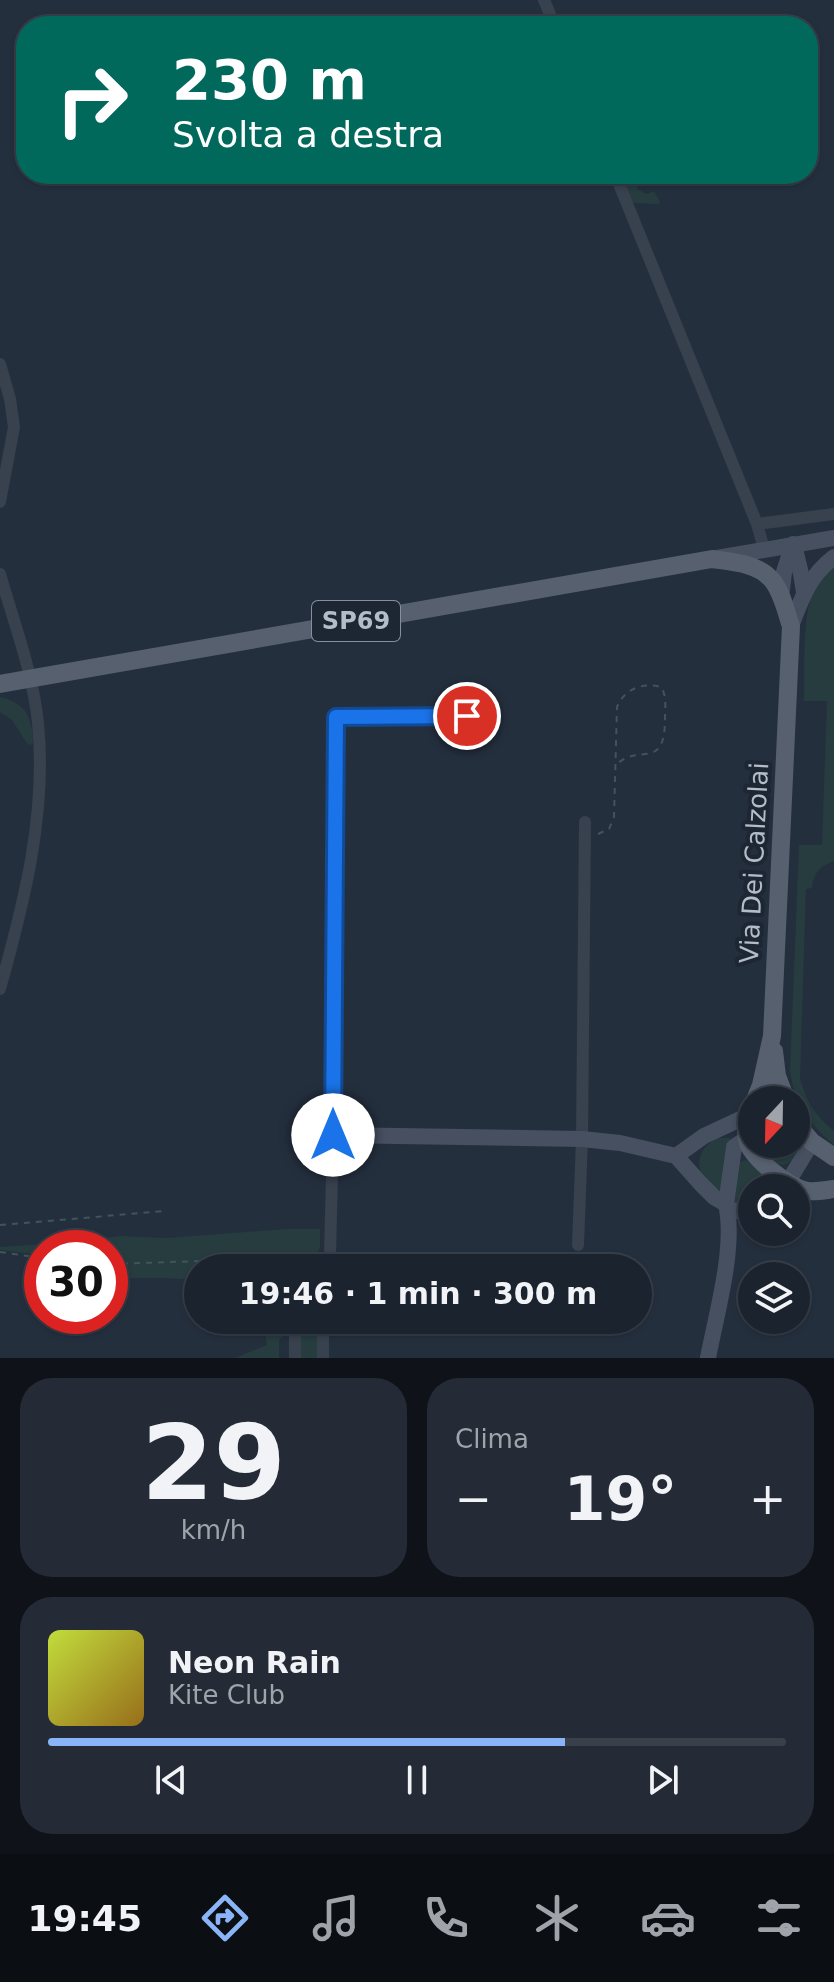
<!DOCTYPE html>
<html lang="it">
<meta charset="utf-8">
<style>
body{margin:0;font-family:"DejaVu Sans",sans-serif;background:#242b36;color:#f1f3f6;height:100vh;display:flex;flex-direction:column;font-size:30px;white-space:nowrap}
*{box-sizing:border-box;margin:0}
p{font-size:26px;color:#a0a4aa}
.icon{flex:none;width:44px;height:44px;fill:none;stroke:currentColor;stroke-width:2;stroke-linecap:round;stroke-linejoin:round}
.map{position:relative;height:1358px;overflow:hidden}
.details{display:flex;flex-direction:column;gap:20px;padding:20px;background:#0f1319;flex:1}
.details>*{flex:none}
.top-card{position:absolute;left:16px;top:16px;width:802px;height:168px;border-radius:32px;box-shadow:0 2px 6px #0004,0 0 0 2px #39404a;background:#00695c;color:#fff;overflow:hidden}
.needle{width:52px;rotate:202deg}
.buttons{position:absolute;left:738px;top:1086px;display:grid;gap:16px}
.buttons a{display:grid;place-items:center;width:72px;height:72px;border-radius:50%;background:#1b232e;box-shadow:0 2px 6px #0004,0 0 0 2px #39404a;font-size:40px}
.speed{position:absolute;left:24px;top:1230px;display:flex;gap:16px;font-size:40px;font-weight:700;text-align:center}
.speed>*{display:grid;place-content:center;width:104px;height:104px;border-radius:50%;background:#1b232e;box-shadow:0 2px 6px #0004,0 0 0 2px #39404a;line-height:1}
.speed .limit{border:12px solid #d22;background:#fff;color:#111}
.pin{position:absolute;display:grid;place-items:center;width:68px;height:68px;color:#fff;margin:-34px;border:4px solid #fff;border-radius:50%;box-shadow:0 2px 8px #0007}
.me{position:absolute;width:88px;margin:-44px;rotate:0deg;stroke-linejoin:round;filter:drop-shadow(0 0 6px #0008)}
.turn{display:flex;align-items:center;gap:28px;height:168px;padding:0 24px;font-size:36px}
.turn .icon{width:104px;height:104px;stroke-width:2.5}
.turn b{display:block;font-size:56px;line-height:68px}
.big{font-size:60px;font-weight:600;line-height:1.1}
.details .widget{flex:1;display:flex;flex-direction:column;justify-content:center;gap:12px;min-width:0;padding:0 28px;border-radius:32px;background:#242b36}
.details .dial{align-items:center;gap:0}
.dial b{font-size:104px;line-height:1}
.song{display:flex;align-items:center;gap:24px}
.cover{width:96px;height:96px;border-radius:12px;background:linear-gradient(135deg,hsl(70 70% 55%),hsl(40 70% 35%))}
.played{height:8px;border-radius:4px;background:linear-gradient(90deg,#8ab4f8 70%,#39404a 70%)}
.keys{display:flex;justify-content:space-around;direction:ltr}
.heat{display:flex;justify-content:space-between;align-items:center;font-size:44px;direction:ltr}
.details .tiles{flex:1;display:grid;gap:20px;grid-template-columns:1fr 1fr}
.widget:last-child{grid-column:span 2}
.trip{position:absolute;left:184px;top:1254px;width:468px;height:80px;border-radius:40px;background:#1b232e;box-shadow:0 2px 6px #0004,0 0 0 2px #39404a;font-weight:600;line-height:80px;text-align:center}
.tab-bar{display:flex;height:128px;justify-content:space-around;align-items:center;background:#0b0e12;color:#a0a4aa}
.tab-bar .icon{width:56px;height:56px}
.tab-bar .selected{color:#8ab4f8}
.tab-bar b{font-size:36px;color:#f1f3f6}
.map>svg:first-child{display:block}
</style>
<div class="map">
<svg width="834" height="1358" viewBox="0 0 834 1358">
<rect width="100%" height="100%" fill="#242f3e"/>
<g fill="#263c3f">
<path d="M632 174H646L647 180 640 182 637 189 647 194 654 191 660 202 658 204 631 203 619 176Z"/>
<path d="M834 564V861C820 866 813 873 812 888L806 889 800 1078C807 1103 814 1114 834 1131V1145C809 1123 795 1105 790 1071L799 845H822L827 701H804C805 669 801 610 817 583 822 576 829 570 834 564Z"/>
<path d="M0 697C27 703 33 720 33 744L28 745 12 720 0 712Z"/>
<path d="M718 1138H730L724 1159 722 1191C695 1183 690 1150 718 1138Z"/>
<path d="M796 1140C799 1153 790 1171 774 1163 770 1161 768 1157 765 1154L764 1144H796Z"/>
<path d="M746 1160 774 1182 768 1188H752V1194L734 1204 732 1197 738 1163Z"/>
<path d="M287 1229H320V1247L316 1255H269L267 1268H198V1280L164 1278H110V1248H42V1278L28 1277 33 1269 34 1254 0 1250V1247L60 1243 122 1236 166 1238Z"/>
<path d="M263 1320H280V1327H282V1338L279 1339V1358H235L267 1345Z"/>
<rect x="300" y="1320" width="17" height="38"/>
</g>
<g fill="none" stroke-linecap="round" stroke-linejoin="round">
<g stroke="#3f5557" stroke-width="2" stroke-dasharray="6 6" stroke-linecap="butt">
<path d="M598 834 609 829 614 817 617 707C624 689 643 682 661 687 667 696 665 707 665 718 665 773 639 742 616 765"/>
<path d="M0 1225 165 1211"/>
<path d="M0 1252 42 1258"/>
<path d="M110 1264 265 1259"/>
</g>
<g stroke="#38414e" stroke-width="6">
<path d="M273 1262 284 1268"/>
<path d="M272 1268 276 1260H322L330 1254"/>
<path d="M321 1268 328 1258"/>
</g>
<g stroke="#38414e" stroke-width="12">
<path d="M544 0 555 26"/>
<path d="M615 174 757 524 764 549"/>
<path d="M0 364 10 399 14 427 0 502"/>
<path d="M757 524 834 514"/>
<path d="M0 574C14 623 33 673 38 723 47 813 24 903 0 989"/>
<path d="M578 1245 582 1139 585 822"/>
<path d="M330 1254 333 1135 336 717 467 716"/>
<path d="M323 1320V1358"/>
<path d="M295 1358V1320"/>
</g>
<g stroke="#465061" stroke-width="16">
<path d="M794 545 801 574 804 592"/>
<path d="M717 558 834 538"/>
<path d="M781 598 784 572 793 544"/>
<path d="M791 626C802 598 809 576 834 557"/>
<path d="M333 1135 582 1139 620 1143 676 1156 700 1183 714 1197 726 1204"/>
<path d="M676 1156 704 1136 749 1115"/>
<path d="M782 1188 788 1182 812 1142"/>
<path d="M728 1212 740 1210 752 1204"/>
<path d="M708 1358C716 1315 736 1247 726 1204L734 1147 752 1135"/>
</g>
<g stroke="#56606e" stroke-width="18">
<path d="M0 684 712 559C732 562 757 563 771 579 782 591 786 612 791 626L772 1036 761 1085 755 1100"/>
<path d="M774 1051 777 1076 786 1100"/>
<path d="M752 1107C748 1116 745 1129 747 1139 749 1157 791 1189 808 1191 816 1192 826 1190 834 1189"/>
<path d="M796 1123 812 1142 834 1157"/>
</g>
</g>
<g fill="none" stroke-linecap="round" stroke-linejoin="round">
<g stroke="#114b97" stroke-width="20">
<path id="route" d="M333 1135 336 717 467 716"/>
</g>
<use href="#route" stroke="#1a73e8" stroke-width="14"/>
</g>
<g text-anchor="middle" stroke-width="8" stroke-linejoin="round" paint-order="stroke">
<rect fill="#1d2633" stroke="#878f9c" stroke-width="2" x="312" y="601" width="88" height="40" rx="6"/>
<g font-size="24" font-weight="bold" fill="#b4bcc9">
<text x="356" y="629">SP69</text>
</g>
<g font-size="26" fill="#b4bcc9" stroke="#1d2633">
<text transform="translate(754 863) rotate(-87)" y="9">Via Dei Calzolai</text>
</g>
</g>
</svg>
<div class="buttons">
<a><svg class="needle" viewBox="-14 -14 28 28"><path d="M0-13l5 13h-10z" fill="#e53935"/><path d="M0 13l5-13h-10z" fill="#a0a4aa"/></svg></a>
<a><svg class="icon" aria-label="search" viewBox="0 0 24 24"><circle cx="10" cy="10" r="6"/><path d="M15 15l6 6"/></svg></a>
<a><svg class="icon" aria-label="layers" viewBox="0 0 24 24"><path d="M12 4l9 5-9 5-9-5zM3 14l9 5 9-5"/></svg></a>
</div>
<div class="speed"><div class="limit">30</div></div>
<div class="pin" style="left:467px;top:716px;background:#d93025"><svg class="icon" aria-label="arrive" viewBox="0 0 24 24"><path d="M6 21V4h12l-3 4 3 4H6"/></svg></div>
<svg class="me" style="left:333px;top:1135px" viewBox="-20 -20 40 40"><circle r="19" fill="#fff"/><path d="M0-13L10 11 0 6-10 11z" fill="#1a73e8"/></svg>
<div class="trip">19:46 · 1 min · 300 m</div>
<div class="top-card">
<div class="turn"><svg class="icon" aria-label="right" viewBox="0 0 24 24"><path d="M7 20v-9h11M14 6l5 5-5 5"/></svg><div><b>230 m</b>Svolta a destra</div></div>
</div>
</div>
<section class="details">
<div class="tiles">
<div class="widget dial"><b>29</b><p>km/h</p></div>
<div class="widget"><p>Clima</p>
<div class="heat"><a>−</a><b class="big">19°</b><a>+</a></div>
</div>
<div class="widget">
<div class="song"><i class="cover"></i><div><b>Neon Rain</b><p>Kite Club</p></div></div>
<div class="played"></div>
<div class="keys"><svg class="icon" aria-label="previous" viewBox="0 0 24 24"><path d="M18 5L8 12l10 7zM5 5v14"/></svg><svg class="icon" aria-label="pause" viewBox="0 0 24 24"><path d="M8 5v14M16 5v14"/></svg><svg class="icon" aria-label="next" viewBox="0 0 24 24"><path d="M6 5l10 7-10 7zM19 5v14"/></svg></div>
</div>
</div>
</section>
<nav class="tab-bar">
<b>19:45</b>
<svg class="icon selected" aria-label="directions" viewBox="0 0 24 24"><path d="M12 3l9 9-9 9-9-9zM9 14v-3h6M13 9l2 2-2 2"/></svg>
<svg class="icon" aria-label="music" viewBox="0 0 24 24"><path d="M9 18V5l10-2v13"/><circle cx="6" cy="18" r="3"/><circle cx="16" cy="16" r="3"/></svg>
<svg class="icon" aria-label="phone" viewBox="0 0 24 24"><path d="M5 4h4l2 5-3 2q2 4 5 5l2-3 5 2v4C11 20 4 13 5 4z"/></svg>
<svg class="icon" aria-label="climate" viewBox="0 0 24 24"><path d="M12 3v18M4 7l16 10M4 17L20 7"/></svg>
<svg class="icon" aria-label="car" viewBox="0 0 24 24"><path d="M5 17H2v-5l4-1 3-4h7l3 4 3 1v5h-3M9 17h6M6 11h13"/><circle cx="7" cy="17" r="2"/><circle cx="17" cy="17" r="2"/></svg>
<svg class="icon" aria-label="filters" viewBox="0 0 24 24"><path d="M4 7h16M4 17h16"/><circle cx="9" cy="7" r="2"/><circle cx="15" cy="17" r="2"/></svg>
</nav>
